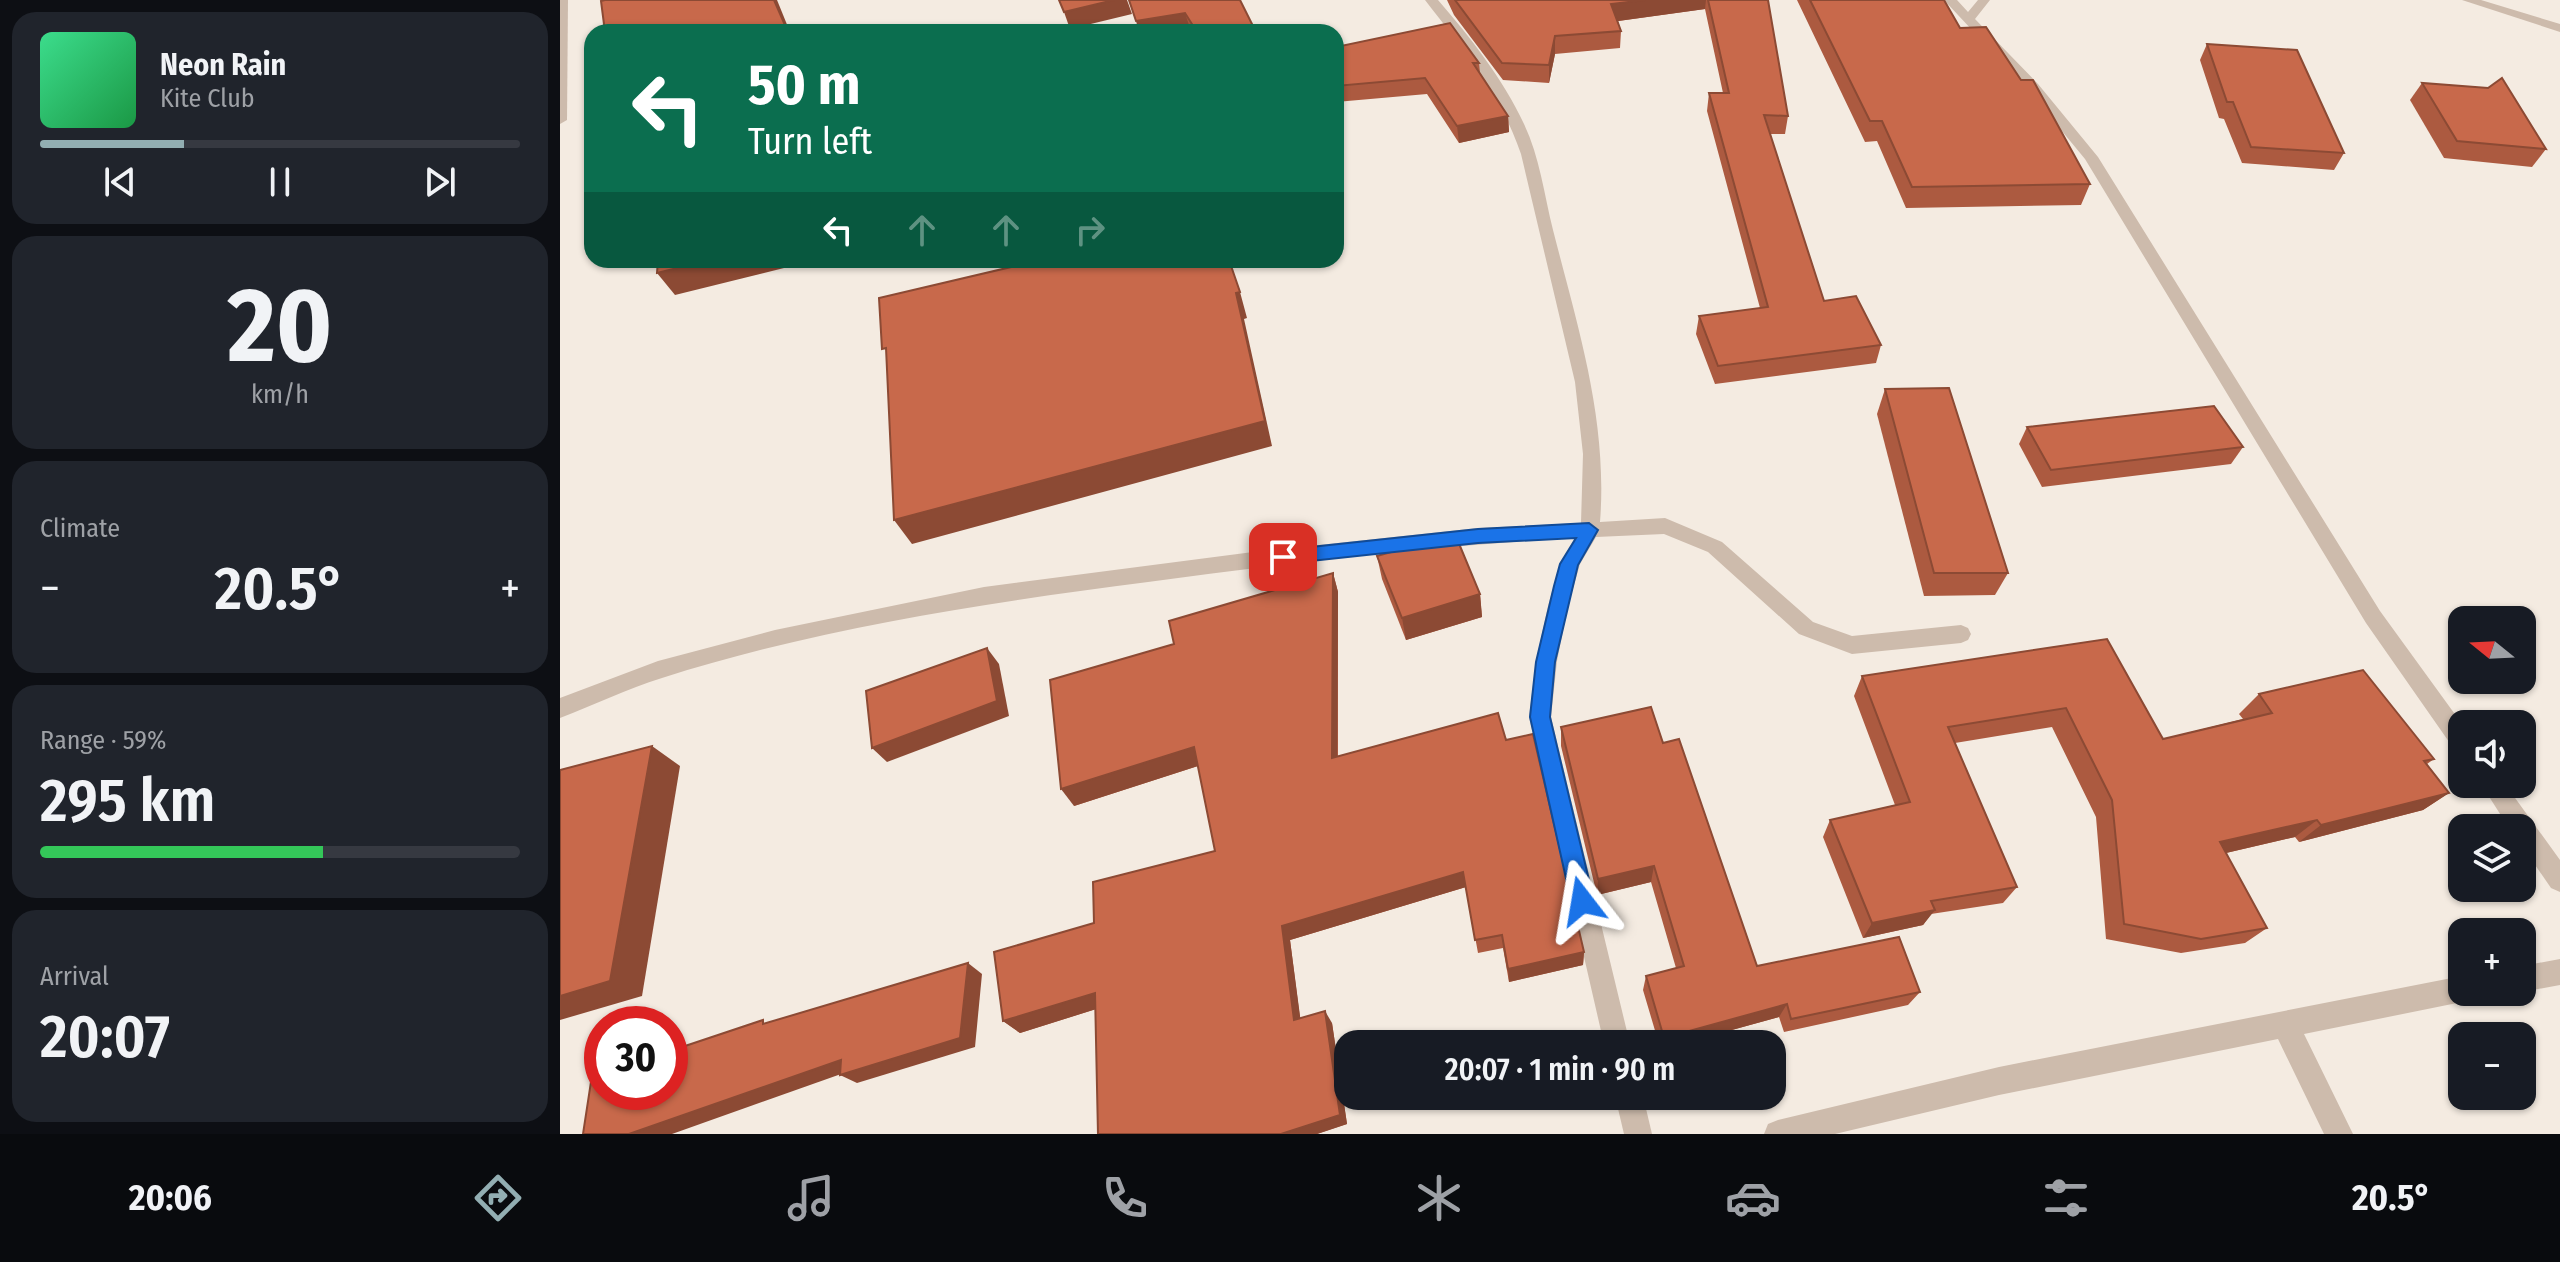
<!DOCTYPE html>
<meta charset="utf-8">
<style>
body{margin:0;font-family:"Fira Sans Condensed",sans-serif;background:#20242c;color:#f1f3f6;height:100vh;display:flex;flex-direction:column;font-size:30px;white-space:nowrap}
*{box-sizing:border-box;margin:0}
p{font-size:26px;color:#9ea1a6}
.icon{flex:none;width:44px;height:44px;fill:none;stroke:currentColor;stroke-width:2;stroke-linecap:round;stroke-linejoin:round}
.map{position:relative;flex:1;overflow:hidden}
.panel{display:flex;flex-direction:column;gap:12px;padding:12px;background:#0d0f14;width:560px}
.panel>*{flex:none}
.top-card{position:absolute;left:24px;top:24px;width:760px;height:244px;border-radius:24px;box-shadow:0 2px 6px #0004;background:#0b6e4f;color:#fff;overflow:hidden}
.needle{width:52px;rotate:288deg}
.fabs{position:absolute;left:1888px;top:606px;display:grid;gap:16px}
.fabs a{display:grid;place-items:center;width:88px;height:88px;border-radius:16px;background:#171b24;box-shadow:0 2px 6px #0004;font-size:40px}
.speed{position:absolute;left:24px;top:1006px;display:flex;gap:16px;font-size:40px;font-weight:700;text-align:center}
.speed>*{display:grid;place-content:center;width:104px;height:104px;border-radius:50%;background:#171b24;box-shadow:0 2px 6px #0004;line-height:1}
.speed .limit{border:12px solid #d22;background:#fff;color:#111}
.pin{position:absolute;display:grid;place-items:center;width:68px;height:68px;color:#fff;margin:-34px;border-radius:16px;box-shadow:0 4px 12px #0006}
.me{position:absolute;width:88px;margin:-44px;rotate:346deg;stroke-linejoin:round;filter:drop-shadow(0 0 6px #0008)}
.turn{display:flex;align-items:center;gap:28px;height:168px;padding:0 32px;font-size:36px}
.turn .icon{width:104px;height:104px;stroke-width:2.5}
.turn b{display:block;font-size:56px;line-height:68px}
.lanes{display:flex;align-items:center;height:76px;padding:0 32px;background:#0003;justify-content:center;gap:40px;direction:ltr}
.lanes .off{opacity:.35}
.big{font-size:60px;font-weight:600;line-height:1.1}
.panel .card{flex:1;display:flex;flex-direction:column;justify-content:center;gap:12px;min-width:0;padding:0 28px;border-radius:24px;background:#20242c}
.panel .dial{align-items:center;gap:0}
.dial b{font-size:104px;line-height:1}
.song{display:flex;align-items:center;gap:24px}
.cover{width:96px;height:96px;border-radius:12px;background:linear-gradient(135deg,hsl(150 70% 55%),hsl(140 70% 35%))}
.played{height:8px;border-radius:4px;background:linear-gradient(90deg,#92aeb2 30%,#363941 30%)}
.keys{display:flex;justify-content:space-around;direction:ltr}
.heat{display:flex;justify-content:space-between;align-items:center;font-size:44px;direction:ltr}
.charge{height:12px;border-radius:6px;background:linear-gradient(90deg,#34c759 59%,#363941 0)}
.trip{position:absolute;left:774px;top:1030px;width:452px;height:80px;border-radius:24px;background:#171b24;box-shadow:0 2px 6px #0004;font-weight:600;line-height:80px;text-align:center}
.tabs{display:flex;height:128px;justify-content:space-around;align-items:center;background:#090b0e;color:#9ea1a6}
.tabs .icon{width:56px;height:56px}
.tabs .selected{color:#92aeb2}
.tabs b{font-size:36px;color:#f1f3f6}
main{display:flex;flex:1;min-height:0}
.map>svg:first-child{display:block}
</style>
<main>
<section class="panel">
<div class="card">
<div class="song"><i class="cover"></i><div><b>Neon Rain</b><p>Kite Club</p></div></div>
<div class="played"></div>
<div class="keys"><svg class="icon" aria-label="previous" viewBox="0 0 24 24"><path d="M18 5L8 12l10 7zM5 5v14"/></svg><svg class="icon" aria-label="pause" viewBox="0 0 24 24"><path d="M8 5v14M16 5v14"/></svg><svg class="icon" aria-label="next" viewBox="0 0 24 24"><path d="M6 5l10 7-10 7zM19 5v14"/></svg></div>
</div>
<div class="card dial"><b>20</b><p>km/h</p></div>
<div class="card"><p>Climate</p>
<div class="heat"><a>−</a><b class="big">20.5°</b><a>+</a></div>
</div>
<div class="card"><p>Range · 59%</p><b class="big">295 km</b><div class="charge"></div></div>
<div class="card"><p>Arrival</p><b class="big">20:07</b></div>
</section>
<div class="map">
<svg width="2000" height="1134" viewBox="0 0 2000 1134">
<rect width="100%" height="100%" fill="#f4ebe1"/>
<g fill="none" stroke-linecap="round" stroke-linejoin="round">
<g fill="#cdbbac" fill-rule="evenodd">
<path d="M0 0H8L7 120 0 124Z"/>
<path d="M865 0H878C911 38 943 79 964 124 980 158 984 194 993 230 1018 328 1048 420 1040 522L1105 518 1162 542 1253 622 1292 636 1401 625 1408 628 1411 634 1408 640 1401 643 1292 654 1239 634 1148 552 1104 534 1036 537 1020 564 1008 606 997 661 991 717 1070 1044H1044L969 717 976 661 988 606 1000 564 1015 538C872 546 730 563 588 582 425 603 259 628 102 678 67 689 34 705 0 718V698L98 661 215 630 424 587 693 552 918 528 1021 523 1023 454 1015 382 961 154C941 94 903 49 865 0Z"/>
<path d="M1384 0H1397L1408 12 1418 0H1430L1415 19 1478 84 1538 157 1820 611 1902 724V752L1894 749 1806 623 1525 159 1468 90Z"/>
<path d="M1902 0H1921L2000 24V32Z"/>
<path d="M1921 784H1945L2000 860V892L1991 888 1962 846V828H1949Z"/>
<path d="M2000 959V985L1962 992V966Z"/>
<path d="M1902 976V992H1914L1911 998 1902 1002 1744 1034 1793 1134H1764L1718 1039 1439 1095 1275 1134H1204L1208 1124 1218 1120 1439 1067Z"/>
<path d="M1055 1096H1083L1092 1134H1064Z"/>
</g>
</g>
<g fill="#ac5a40">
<path d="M569 0 696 32H632L630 28Z"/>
<path d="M887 0H1208L1228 116 1225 134H1210L1264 301 1321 345 1316 363 1155 384 1136 334 1139 316 1200 308 1147 111 1149 93H1163L1145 9 1058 21 1061 31 1060 48 995 54 989 83 943 80 894 15Z"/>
<path d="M1237 0H1384L1400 28 1530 184 1521 205 1346 208 1317 141 1305 142Z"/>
<path d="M1647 44 1784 153 1774 170 1682 163 1664 119 1659 118 1640 60Z"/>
<path d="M776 47 919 63 920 73 948 116 949 132 899 143 867 94 776 102Z"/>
<path d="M1862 83 1986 149 1972 167 1884 158 1850 100Z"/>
<path d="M1325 389 1448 573 1435 595 1364 596 1317 414Z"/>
<path d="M1467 427 1683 447 1671 464 1482 487 1459 444Z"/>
<path d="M817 556 920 594 922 617 846 640 822 579Z"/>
<path d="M773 573 778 592V756L946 740 1024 952 1023 965 949 982 943 948 918 953 906 887 730 940 740 1018 772 1023 787 1124 757 1134H538L536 1009 460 1033 443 1021 534 923 655 851 638 766 514 806 614 644Z"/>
<path d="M1547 639 1603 739 1683 719 1679 714 1699 694 1874 759 1867 764 1889 793 1863 810 1739 842 1735 837 1666 853 1707 928 1685 943 1621 953 1546 939 1536 817 1492 727 1395 743 1457 887 1443 903 1371 914 1363 925 1303 938 1263 837 1270 820 1335 805 1294 696 1302 676Z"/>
<path d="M1001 727 1103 743 1197 966 1360 992 1348 1005 1224 1032 1219 1017 1121 1044H1099L1083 990 1086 976 1116 968 1091 882 1037 895 1001 746Z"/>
</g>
<g fill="#8c4a34">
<path d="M214 0H217L230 32H228Z"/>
<path d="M554 0H567L572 14 510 29 504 12Z"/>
<path d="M1085 0H1146L1145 9 1051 22V4Z"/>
<path d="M625 13 630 28 610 32H579L576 21Z"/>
<path d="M995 36V54L989 83V65Z"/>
<path d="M948 116 949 132 899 143 897 126Z"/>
<path d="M150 260H256L115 295 97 273Z"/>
<path d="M680 292 687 318 684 319 712 446 352 544 334 520 676 293Z"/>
<path d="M773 573 778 592 777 774 772 758Z"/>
<path d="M920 594 922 617 846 640 842 618Z"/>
<path d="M427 648 439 664 449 716 327 762 312 748Z"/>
<path d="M92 746 120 766 82 996 0 1020V996Z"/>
<path d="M634 747 644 764 514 806 501 789Z"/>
<path d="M1889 793 1863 810 1739 842 1761 825Z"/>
<path d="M1757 820 1735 837 1640 859 1660 842Z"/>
<path d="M1094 866 1091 882 1037 895 1038 879Z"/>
<path d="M903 872 906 887 730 940 742 1031 734 1020 722 926Z"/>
<path d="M1375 910 1363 925 1303 938 1312 923Z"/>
<path d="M1024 952 1023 965 949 982 948 969Z"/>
<path d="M408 963 422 974 415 1047 297 1083 280 1075Z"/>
<path d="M535 993 549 1005 460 1033 443 1021Z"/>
<path d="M1227 1004 1219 1017 1121 1044H1102L1104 1038Z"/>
<path d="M765 1011 772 1023 787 1124 757 1134H721Z"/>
<path d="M281 1060 298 1068 112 1134H69Z"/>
</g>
<g fill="#c8694b" stroke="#8c4a34" stroke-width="2">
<path d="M45 0H214L228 32H45L41 1Z"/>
<path d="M499 0H554L504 12Z"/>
<path d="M569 0H680L696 32H637L625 13 576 21Z"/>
<path d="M895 0H1085L1051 4 1061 31 995 36 989 65 942 63Z"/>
<path d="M1148 0H1208L1228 116 1204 115 1264 301 1296 296 1321 345 1158 366 1139 316 1208 307 1149 93H1169Z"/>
<path d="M1250 0H1384L1400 28 1426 27 1461 80H1473L1530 184 1352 187 1322 121H1310Z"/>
<path d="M890 23 919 63H913L948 116 897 126 865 78 776 86V47Z"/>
<path d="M1647 44 1737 50 1784 153 1691 147 1673 102H1667Z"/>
<path d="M1942 78 1986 149 1897 141 1862 83 1928 88Z"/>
<path d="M98 260H150L97 273Z"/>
<path d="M481 260H669L680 292 676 293 705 421 334 520 326 348 322 349 319 298Z"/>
<path d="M1389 388 1448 573H1374L1325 389Z"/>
<path d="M1654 406 1683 447 1491 470 1467 427Z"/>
<path d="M895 534 920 594 842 618 817 556Z"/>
<path d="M773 573 772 758 938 713 946 740 973 734 1024 952 948 969 942 935 915 940 903 872 722 926 734 1020 765 1011 780 1115 721 1134H538L535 993 443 1021 434 952 534 923 533 882 655 851 634 747 501 789 490 680 614 644 609 621Z"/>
<path d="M1547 639 1603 739 1712 713 1699 694 1803 670 1874 759 1864 761 1889 793 1761 825 1757 820 1660 842 1707 928 1641 939 1564 924 1552 800 1506 708 1388 727 1457 887 1371 901 1375 910 1312 923 1270 820 1350 802 1302 676Z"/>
<path d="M427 648 437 701 312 748 306 691Z"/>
<path d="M1091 707 1103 743 1119 739 1197 966 1339 937 1360 992 1231 1019 1227 1004 1104 1038 1086 976 1124 966 1094 866 1038 879 1001 727Z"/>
<path d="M92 746 50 981 0 996V770Z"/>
<path d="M408 963 400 1038 280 1075 281 1060 69 1134H23L38 1036H42V1092H110V1051L203 1020V1024Z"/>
</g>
<path fill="#1a73e8" stroke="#114b97" stroke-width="2" d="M1029 523 1038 530 1018 565 1013 586 995 662 990 717 1034 901 1030 909 1022 912 1015 909 1011 901 970 717 976 662 994 586 1000 564 1016 538 918 543 723 564 714 557 723 550 918 529Z"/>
</svg>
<div class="fabs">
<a><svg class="needle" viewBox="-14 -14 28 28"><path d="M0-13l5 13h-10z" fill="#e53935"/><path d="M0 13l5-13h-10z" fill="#9ea1a6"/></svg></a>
<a><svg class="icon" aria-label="sound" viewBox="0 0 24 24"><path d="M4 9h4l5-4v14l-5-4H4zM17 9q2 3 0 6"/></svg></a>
<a><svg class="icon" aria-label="layers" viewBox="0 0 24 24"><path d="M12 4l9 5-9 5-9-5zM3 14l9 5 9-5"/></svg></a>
<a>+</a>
<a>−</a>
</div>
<div class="speed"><div class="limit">30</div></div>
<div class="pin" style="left:723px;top:557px;background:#d93025"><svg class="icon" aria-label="arrive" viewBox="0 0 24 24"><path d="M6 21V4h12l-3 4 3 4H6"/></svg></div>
<svg class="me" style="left:1022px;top:901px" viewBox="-20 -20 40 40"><path d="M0-17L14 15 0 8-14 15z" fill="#1a73e8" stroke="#fff" stroke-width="4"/></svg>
<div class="trip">20:07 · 1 min · 90 m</div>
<div class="top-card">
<div class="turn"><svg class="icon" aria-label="left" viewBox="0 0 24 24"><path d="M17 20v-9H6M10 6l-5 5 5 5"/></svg><div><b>50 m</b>Turn left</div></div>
<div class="lanes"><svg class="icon" aria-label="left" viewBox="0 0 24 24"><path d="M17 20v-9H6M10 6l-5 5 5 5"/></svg><svg class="icon off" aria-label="ahead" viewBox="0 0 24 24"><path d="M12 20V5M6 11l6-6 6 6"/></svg><svg class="icon off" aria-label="ahead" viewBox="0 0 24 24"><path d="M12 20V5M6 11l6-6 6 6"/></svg><svg class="icon off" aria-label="right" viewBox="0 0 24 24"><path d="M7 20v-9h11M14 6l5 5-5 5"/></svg></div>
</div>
</div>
</main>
<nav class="tabs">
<b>20:06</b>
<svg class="icon selected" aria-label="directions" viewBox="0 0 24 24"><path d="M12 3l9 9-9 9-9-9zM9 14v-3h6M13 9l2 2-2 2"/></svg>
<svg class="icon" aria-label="music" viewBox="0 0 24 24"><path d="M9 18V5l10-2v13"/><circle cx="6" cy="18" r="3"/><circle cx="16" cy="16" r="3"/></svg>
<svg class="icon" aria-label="phone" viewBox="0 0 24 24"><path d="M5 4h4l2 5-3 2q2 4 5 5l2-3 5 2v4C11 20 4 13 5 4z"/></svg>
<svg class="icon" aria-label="climate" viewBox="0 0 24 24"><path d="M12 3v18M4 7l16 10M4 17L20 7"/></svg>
<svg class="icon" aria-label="car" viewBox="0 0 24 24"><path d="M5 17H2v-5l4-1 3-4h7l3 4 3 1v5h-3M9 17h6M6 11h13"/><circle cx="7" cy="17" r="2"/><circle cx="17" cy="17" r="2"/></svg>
<svg class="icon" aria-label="filters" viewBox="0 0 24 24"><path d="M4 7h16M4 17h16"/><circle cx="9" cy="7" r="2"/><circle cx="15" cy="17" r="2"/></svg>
<b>20.5°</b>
</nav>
